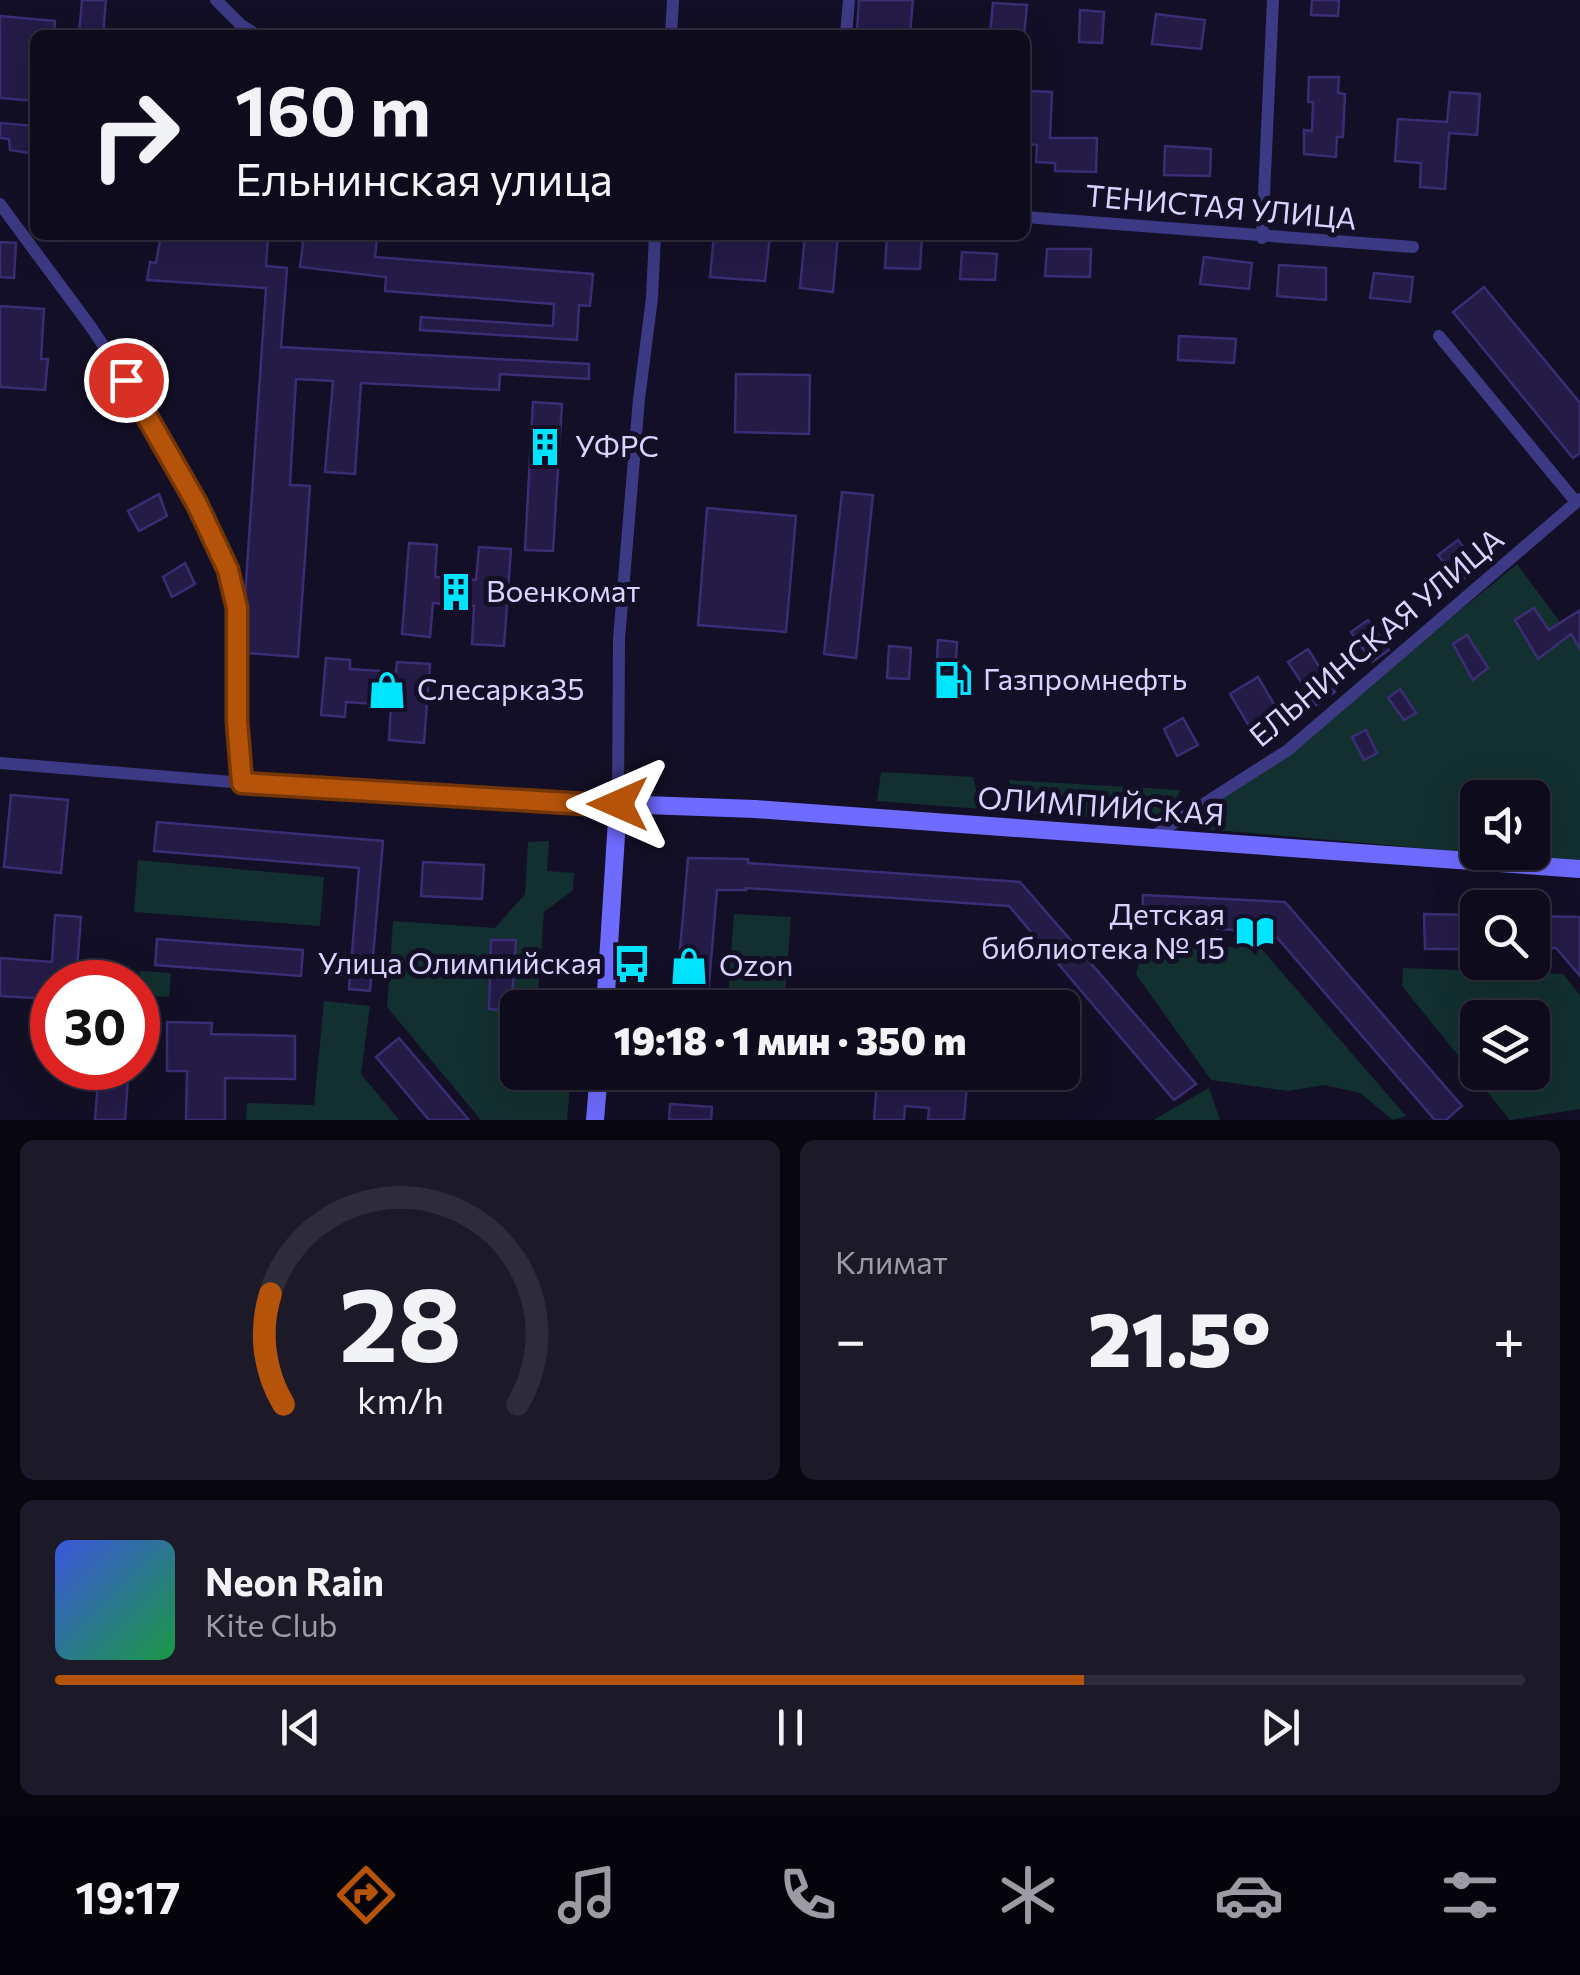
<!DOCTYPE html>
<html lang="ru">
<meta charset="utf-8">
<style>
body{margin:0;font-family:Commissioner,sans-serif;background:#1c1929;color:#f1f3f6;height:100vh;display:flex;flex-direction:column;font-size:38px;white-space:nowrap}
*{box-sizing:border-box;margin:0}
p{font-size:32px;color:#9b9ba3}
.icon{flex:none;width:55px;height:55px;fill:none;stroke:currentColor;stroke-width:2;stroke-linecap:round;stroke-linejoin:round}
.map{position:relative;height:1120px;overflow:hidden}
.panel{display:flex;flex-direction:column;gap:20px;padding:20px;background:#08060f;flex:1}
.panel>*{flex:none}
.guide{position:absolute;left:30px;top:30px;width:1000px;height:210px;border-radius:15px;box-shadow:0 10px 40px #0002,0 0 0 2px #2e2b3b;background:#0e0b1c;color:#f1f3f6;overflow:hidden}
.tools{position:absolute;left:1460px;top:780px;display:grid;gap:20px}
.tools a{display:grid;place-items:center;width:90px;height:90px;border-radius:15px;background:#0e0b1c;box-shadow:0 10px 40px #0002,0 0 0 2px #2e2b3b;font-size:50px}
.speed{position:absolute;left:30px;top:960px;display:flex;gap:20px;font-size:50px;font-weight:700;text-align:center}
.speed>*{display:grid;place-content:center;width:130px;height:130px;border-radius:50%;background:#0e0b1c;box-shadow:0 10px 40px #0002,0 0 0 2px #2e2b3b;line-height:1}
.speed .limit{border:15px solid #d22;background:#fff;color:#111}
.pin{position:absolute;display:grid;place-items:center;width:85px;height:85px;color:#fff;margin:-42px;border:5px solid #fff;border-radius:50%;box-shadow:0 2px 10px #0007}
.me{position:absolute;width:110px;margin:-55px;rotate:270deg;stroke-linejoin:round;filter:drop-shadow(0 0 8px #0008)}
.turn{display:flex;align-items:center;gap:35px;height:210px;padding:0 40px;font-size:45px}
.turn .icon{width:130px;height:130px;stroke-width:2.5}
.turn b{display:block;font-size:70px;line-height:85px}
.big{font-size:75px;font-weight:800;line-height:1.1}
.panel .widget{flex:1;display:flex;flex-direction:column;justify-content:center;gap:15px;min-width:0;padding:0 35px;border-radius:15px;background:#1c1929}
.panel .dial{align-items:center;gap:0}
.dial svg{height:260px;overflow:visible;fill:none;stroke:#2e2b3b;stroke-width:7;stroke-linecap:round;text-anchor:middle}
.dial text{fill:#f1f3f6;stroke:none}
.song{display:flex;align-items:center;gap:30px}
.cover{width:120px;height:120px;border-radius:15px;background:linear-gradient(135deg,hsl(230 70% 55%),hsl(140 70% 35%))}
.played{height:10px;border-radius:5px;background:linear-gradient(90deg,#b45309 70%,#2e2b3b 70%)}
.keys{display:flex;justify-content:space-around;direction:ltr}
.heat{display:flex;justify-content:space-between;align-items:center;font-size:55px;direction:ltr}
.panel .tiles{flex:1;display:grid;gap:20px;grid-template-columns:1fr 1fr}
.widget:last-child{grid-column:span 2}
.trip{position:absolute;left:500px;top:990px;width:580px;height:100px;border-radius:15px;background:#0e0b1c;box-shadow:0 10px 40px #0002,0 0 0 2px #2e2b3b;font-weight:800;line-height:100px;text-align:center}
.menu{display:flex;height:160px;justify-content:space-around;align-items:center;background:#06040b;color:#9b9ba3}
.menu .icon{width:70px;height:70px}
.menu .on{color:#b45309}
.menu b{font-size:45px;color:#f1f3f6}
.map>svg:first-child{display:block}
</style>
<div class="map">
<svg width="1580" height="1120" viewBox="0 0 1580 1120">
<rect width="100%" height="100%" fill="#130f26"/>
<g fill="#12302f" fill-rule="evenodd">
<path d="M1517 564 1580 649V862L1204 829 1205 801 1264 770ZM1478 798H1532V852H1478Z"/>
<path d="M881 772 973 777 981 809 877 801Z"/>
<path d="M1009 780 1180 790 1169 822 1017 813Z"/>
<path d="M549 841 547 871 574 873 573 890 544 912 537 1007 518 1008V1072L571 1073 567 1120H481L387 1007 393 921 495 928 525 894 528 842Z"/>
<path d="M138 860 324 877 320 926 134 912Z"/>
<path d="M734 914 791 917 784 1007H747L728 997Z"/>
<path d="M1259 946 1406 1116 1393 1120 1360 1093 1325 1085 1288 1091 1211 1080 1136 974 1143 949Z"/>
<path d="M1403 968 1563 974 1580 995V1109L1510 1120 1402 986ZM1478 1018H1532V1072H1478Z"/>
<path d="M140 971 171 973 169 997 151 996 149 1010 138 1009Z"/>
<path d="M324 1001 370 1006 361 1074 399 1120H246L247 1103 314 1105Z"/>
<path d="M1209 1088 1220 1120H1154L1160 1116Z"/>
</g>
<g fill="#241b47" stroke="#3b2d73" stroke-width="2.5">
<path d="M82 0H106L103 35H79Z"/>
<path d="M859 0H913L910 34 857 31Z"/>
<path d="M1312 0H1339L1338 16 1311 15Z"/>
<path d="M993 3 1027 5 1024 35H990Z"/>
<path d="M1080 10 1104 12 1102 43 1079 42Z"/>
<path d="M1156 14 1205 20 1201 49 1152 44Z"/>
<path d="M0 16 55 21 54 35H35V101L0 98Z"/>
<path d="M1309 77H1339L1338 93 1345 94 1343 137H1337L1336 157 1304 154V130L1312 131 1313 102H1308Z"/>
<path d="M1030 91 1052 92 1050 138H1097L1096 172 1055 171V163L1036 162 1037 145 1027 144Z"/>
<path d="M1450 92 1480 94 1477 135 1449 133 1445 189 1420 187 1421 163 1395 161 1398 119 1447 122Z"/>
<path d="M0 123 35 126V154L10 150 9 139 0 138Z"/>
<path d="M1165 146 1211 149 1210 176 1164 175Z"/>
<path d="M161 235 268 237 266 266 287 268 281 347 589 364V379L500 374 499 390 361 383 355 474 325 472 333 381 296 379 290 485 310 486 298 657 247 653 245 597 266 288 147 280 150 262 156 263Z"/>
<path d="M304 235 377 238 375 257 593 274 590 306 579 305 577 340 420 330 421 317 553 326 554 304 385 291 386 277 300 267Z"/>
<path d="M714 235H770L765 281 710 277Z"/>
<path d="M805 235H838L833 292 800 288Z"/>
<path d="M887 235 922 237 920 269 885 268Z"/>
<path d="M0 242 16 243 14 278 0 277Z"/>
<path d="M1047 249H1091L1090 277 1045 276Z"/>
<path d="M962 252 997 254 995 280 960 279Z"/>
<path d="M1204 257 1252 263 1249 289 1200 284Z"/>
<path d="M1279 265 1326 268V300L1277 296Z"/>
<path d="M1374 273 1413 277 1410 302 1370 298Z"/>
<path d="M1484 287 1580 403V453L1573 458 1453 312Z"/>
<path d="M0 306 44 309 41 359H48L45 390 0 387Z"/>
<path d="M1179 336 1236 339 1234 363 1178 360Z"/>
<path d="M736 374 810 375 809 434 735 432Z"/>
<path d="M533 402 562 404 553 551 525 550Z"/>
<path d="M842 492 873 495 856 658 824 654Z"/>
<path d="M159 494 167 516 139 531 128 511Z"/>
<path d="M707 508 796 516 786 632 698 625Z"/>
<path d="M1458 540 1479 567 1459 582 1438 555Z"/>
<path d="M409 543 437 545 435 577 476 580 479 547 511 549 504 646 472 644 474 606 433 603 430 637 402 634Z"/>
<path d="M185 563 195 584 172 597 163 577Z"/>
<path d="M1534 608 1549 630 1580 610V649L1571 634 1538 659 1515 620Z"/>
<path d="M1368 620 1389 650 1372 662 1351 632Z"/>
<path d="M1467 635 1488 668 1473 680 1453 644Z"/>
<path d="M938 640 957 642 954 690 935 689Z"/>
<path d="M889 646 911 648 909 679 887 678Z"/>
<path d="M1308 649 1335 692 1316 705 1288 662Z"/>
<path d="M326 658 350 660V669L396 672 397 662 430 664 424 743 389 740 391 705 346 702 345 717 321 715Z"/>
<path d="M1258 677 1277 709 1249 726 1230 694Z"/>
<path d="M1400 689 1416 713 1404 720 1388 698Z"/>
<path d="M1183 718 1198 745 1177 756 1164 729Z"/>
<path d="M1366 730 1377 753 1364 760 1352 737Z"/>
<path d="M11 795 68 800 61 873 4 867Z"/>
<path d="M157 822 383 841 370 991 349 989 359 868 154 851Z"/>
<path d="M688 858 748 859V863L1020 882 1196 1084 1174 1100 1009 906 746 888V890H717L707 1008H675Z"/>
<path d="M423 862 484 865 482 899 421 896Z"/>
<path d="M1143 895 1285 902 1462 1106 1446 1120H1435L1273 933 1142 923Z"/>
<path d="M1424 914 1478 915V949H1425Z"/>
<path d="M55 915 81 917 76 982H52V999L0 996V958L52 962Z"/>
<path d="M1532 916 1580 917V976L1556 948H1532Z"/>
<path d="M157 939 303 950 301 976 155 965Z"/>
<path d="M491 940H516L511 1011 489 1009Z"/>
<path d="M167 1022 212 1023 211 1034 295 1036V1079L225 1078V1120H186L187 1071H167Z"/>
<path d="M399 1038 469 1120H429L376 1057Z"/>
<path d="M99 1068H115V1077L128 1078 125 1120H95Z"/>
<path d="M906 1072H933V1083L967 1085 964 1120H928L929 1108 905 1106 904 1120H874L877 1079 906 1081Z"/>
<path d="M670 1104 712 1107 711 1120H669Z"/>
</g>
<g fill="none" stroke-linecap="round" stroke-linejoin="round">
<g stroke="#3d3a85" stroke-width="12">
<path d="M216 0 241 25 257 35"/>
<path d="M671 35 673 0"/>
<path d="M846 35 849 0"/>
<path d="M0 204 91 327 142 404 197 504 228 570 237 607V721L241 783"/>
<path d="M1025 217 1413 247"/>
<path d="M1262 238 1273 0"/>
<path d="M1439 336 1576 502"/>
<path d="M0 763 281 786 618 804 619 639 639 399 652 298 655 235"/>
<path d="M1152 837 1288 750 1580 499"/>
</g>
<g stroke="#6f6bff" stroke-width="18">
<path d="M605 1008 618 804 755 809 1580 869"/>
<path d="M595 1120 599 1072"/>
</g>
</g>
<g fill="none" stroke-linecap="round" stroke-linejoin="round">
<g stroke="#753606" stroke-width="25">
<path id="route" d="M126 380 197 504 228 570 237 608V721L242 783 585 804H618"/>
</g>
<use href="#route" stroke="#b45309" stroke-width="18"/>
</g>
<defs>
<g id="building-bare" transform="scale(3)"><path d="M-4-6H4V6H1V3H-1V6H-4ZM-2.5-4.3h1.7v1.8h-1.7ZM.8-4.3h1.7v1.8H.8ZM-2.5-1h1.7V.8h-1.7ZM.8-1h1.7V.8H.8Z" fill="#00e5ff" stroke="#130f26" stroke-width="2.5" paint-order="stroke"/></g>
<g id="fuel-bare" transform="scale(3)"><path d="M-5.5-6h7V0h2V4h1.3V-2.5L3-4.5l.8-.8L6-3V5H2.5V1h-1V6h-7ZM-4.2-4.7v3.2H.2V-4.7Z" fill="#00e5ff" stroke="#130f26" stroke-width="2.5" paint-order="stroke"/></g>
<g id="shop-bare" transform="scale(3)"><path d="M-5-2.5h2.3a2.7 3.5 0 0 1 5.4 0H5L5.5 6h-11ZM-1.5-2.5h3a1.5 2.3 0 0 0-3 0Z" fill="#00e5ff" stroke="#130f26" stroke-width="2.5" paint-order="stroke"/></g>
<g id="library-bare" transform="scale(3)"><path d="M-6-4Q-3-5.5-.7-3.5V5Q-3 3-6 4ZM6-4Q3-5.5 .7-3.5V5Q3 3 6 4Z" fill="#00e5ff" stroke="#130f26" stroke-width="2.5" paint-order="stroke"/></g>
<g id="bus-bare" transform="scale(3)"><path d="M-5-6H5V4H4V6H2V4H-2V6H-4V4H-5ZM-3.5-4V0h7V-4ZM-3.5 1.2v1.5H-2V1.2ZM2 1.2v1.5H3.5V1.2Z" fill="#00e5ff" stroke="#130f26" stroke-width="2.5" paint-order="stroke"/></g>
</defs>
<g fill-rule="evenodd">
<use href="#building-bare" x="545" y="447"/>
<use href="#building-bare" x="456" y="592"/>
<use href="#fuel-bare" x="953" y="680"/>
<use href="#shop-bare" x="387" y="690"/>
<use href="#library-bare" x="1255" y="932"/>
<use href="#bus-bare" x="632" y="964"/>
<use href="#shop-bare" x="689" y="966"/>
</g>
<g text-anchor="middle" stroke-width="10" stroke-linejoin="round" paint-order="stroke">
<g font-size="30" fill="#d9d4ff" stroke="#130f26">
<text transform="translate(1221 208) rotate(5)" y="10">ТЕНИСТАЯ УЛИЦА</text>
<text transform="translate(1377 638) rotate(-40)" y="10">ЕЛЬНИНСКАЯ УЛИЦА</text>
<text transform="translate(1101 807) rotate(4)" y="10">ОЛИМПИЙСКАЯ</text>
</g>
<g font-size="30" fill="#d9d4ff" stroke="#130f26" text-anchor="start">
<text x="575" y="457">УФРС</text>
<text x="486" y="602">Военкомат</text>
<text x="983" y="690">Газпромнефть</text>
<text x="417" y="700">Слесарка35</text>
<text x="1225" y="925" text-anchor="end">Детская<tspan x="1225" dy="34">библиотека № 15</tspan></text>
<text x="602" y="974" text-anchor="end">Улица Олимпийская</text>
<text x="719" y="976">Ozon</text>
</g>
</g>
</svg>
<div class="tools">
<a><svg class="icon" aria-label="sound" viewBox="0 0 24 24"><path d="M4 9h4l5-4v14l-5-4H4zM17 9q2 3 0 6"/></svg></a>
<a><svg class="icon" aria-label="search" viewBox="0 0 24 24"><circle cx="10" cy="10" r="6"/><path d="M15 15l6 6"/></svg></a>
<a><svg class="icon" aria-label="layers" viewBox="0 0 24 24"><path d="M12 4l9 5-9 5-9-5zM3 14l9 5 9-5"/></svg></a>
</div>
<div class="speed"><div class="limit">30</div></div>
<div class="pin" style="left:126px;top:380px;background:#d93025"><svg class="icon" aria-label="arrive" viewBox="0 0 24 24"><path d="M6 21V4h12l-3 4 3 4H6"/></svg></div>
<svg class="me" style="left:618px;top:804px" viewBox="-20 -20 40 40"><path d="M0-17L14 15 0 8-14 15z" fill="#b45309" stroke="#fff" stroke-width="4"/></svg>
<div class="trip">19:18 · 1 мин · 350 m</div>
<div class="guide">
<div class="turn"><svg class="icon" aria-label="right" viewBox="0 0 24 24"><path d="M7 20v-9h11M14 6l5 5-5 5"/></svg><div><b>160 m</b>Ельнинская улица</div></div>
</div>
</div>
<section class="panel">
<div class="tiles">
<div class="widget dial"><svg viewBox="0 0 100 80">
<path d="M14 69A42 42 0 1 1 86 69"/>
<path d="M14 69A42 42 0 0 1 10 35" stroke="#b45309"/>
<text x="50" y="56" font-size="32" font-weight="700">28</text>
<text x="50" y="72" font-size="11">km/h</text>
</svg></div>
<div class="widget"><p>Климат</p>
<div class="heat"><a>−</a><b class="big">21.5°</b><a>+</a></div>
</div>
<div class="widget">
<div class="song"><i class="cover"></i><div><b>Neon Rain</b><p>Kite Club</p></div></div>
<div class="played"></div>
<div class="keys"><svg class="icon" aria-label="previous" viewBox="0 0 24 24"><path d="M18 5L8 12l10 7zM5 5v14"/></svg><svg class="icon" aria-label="pause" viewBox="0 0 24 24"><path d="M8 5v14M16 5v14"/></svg><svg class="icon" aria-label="next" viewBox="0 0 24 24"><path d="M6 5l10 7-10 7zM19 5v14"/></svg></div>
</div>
</div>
</section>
<nav class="menu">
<b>19:17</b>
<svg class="icon on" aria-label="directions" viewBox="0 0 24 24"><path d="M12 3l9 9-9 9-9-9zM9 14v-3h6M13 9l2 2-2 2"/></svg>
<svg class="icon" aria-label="music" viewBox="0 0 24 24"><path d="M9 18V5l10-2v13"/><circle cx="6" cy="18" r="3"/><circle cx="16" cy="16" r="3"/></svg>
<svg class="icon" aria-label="phone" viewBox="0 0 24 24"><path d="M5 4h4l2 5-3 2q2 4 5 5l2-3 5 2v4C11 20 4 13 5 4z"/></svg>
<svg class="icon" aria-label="climate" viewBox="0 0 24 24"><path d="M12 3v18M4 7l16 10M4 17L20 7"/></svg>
<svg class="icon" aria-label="car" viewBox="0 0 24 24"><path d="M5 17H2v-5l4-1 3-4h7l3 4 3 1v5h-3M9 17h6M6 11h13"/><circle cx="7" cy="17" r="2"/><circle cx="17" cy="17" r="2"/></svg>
<svg class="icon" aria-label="filters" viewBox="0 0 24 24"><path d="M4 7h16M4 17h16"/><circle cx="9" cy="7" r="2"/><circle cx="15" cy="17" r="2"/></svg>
</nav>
